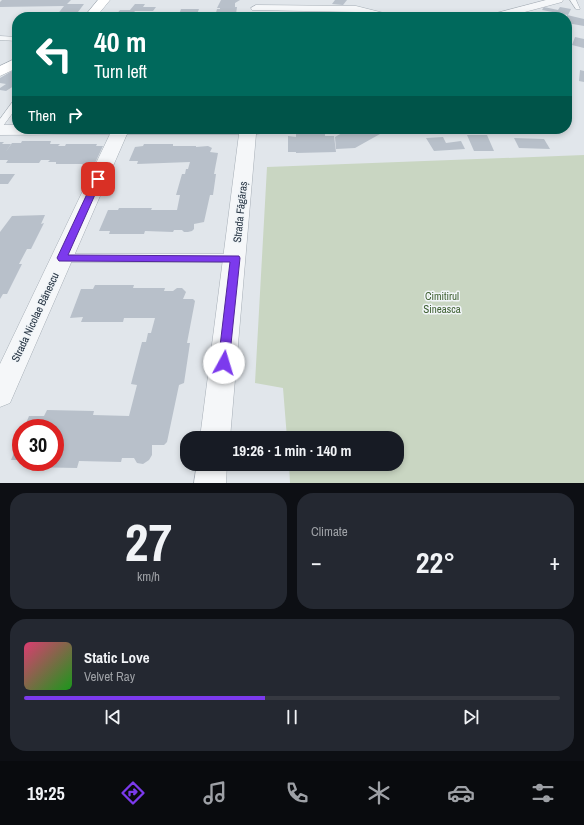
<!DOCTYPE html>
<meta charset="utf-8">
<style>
body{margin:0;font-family:"Archivo Narrow",sans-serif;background:#242831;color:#f1f3f6;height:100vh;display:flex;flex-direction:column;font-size:15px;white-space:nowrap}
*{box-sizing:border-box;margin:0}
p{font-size:13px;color:#9ea1a6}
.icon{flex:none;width:22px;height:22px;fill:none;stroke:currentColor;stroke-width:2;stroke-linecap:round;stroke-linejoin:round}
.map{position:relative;height:483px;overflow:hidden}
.side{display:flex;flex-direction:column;gap:10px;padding:10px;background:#0d0f14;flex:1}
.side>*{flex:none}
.hud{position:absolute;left:12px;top:12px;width:560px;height:122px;border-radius:16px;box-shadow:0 2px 6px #0003;background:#00695c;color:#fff;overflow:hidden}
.speed{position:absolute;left:12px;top:419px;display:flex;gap:8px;font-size:20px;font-weight:700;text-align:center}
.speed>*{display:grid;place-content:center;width:52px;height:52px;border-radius:50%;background:#171b24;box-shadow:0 2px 6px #0003;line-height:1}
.speed .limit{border:6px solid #d22;background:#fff;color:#111}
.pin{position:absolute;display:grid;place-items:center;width:34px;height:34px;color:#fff;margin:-17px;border-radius:8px;box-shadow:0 2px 6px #0006}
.me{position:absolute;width:44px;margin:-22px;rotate:6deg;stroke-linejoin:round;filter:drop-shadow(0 0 3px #0008)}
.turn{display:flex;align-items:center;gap:14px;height:84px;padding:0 16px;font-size:18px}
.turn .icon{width:52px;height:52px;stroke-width:2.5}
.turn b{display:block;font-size:28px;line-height:34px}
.then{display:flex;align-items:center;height:38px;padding:0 16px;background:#0003;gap:8px;font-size:15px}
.big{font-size:30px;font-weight:700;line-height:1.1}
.side .card{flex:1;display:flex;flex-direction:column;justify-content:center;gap:6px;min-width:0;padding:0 14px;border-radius:16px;background:#242831}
.side .dial{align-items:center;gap:0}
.dial b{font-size:52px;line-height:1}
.song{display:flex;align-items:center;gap:12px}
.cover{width:48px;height:48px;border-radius:6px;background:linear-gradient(135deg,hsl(340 70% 55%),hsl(120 70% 35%))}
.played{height:4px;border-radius:2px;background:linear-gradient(90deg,#7c3aed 45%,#363941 45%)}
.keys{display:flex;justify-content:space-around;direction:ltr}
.heat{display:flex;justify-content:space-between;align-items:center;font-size:22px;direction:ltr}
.side .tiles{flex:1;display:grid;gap:10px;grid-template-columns:1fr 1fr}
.card:last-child{grid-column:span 2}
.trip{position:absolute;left:180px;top:431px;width:224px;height:40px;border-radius:16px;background:#171b24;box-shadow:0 2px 6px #0003;font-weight:700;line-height:40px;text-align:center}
.tab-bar{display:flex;height:64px;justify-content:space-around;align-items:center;background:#090b0e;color:#9ea1a6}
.tab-bar .icon{width:28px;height:28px}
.tab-bar .on{color:#7c3aed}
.tab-bar b{font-size:18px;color:#f1f3f6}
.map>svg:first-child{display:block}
</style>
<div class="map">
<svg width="584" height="483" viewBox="0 0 584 483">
<rect width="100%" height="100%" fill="#e1e6eb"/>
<path fill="#c9d6c2" d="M584 155V483H290L289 464H397V438H287L283 388 255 383 267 167Z"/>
<g fill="#b8c0ca">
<path d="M2 0H71L67 4H84L75 16H56L64 6 0 7V2Z"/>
<path d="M221 0H240L235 3V7H237L236 14 232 16H215L217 9H220V8H217Z"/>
<path d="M335 0H347L343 5 332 4Z"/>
<path d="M135 4H145L143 7H156L153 11H135L131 16 116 15 120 10H130Z"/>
<path d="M544 7 558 10 560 7 571 9 568 15 542 10Z"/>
<path d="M181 9H199L196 17H178Z"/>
<path d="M524 12 549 16V17L522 16Z"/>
<path d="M567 15 584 19V26L567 23Z"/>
<path d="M575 37 584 39V48L572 45Z"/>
<path d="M17 68V84L6 91 0 90V88L6 84 0 83V78Z"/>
<path d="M580 70 584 71V82L579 81Z"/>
<path d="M349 129H389L355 148 336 149 335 137Z"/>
<path d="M296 134H325V136H334L336 152 296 153V152H288V136L296 137Z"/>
<path d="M467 135H487L494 151H474Z"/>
<path d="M443 137 446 143 461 141 465 149 434 151 426 138Z"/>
<path d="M514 138 544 139 550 149 519 148Z"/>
<path d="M22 141H51L50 144H60L58 146H65L66 144H97L96 146H103L95 163H87L86 164H56V162H48L50 160H41L39 163H6L8 160H0V142H4L2 144H11L5 153 12 143H21Z"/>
<path d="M144 144H173V146H196V147L208 146 212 148 210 152 218 153 214 174H216L213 195H210L204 222 194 224V229L192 231 188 232H184L182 230H174L173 232 145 231 144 234H109L110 231H99L108 210H118L119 208H152L151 210H177L180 195H176L182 174H185L186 169H188L190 162 137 164 138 161H129L135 147 143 146Z"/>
<path d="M0 174H15L8 184H0Z"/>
<path d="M45 215 41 224 44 223 31 249H27L19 264H22L7 294H3L0 299V232L12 216Z"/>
<path d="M95 285H134L133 288H165L164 291H173L177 288H182L186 292 183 299H193L195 301 187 343H190L184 383 179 385 167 442 164 445H152V455L149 460 143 464 137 463 134 458H122L121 462 79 461 77 468 24 467 26 462H55V428H24L29 416H44L47 410 94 411 93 415 129 416 137 385 131 384 142 342H146L148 333H151L155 318H124L123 322H81L83 317 70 318 81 289H93Z"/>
<path d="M21 436V460H11Z"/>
</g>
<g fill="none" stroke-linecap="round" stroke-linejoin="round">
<g stroke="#a6aeb6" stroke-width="1">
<g id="service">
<path d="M570 0H576L580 9H576Z"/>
<path d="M0 36 17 37V41L0 40Z"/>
<path d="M14 100H17V107L3 126H0V119Z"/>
<path d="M62 254H235L239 255 240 258 239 261 235 262H62L58 261 57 258 58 255Z"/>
</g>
</g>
<g stroke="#a6aeb6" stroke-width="1">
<g id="minor">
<path d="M546 0H563L562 2 506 17H487L489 15Z"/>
<path d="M256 5 356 6 392 15 394 17H375L356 12 252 10 251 8Z"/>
<path d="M0 125H17V129H275L273 132 256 134 230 438H200L239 134H127L10 403 0 407V364L110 134 0 135Z"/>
<path d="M197 464H227L226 483H194Z"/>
</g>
</g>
<g stroke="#a6aeb6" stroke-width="1">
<g id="secondary">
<path d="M98 0H110L96 17H84Z"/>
<path d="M17 58V68L0 76V66Z"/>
</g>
</g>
<use href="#service" fill="#f5f7f9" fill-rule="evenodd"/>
<use href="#minor" fill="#f5f7f9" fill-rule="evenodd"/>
<use href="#secondary" fill="#fff" fill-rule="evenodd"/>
</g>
<path fill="#7c3aed" stroke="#51269a" d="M98 176 102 179 68 255 239 256 240 258 229 363 228 367 224 368 219 367 218 363 230 262 59 261 57 258 94 179Z"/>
<g text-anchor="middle" stroke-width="3" stroke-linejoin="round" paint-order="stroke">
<g font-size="11" fill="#283645" stroke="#f1f5f8">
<text transform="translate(240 212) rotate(-84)" y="4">Strada Făgăraș</text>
<text transform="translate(35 317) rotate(-65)" y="4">Strada Nicolae Bănescu</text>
</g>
<g font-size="11" fill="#416234" stroke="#f1f5f8">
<text x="442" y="300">Cimitirul<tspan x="442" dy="13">Sineasca</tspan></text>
</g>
</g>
</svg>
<div class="speed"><div class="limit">30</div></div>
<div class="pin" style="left:98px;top:179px;background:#d93025"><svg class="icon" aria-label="arrive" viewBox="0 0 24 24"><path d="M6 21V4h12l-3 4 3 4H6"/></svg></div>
<svg class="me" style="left:224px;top:363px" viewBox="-20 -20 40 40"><circle r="19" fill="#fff"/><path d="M0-13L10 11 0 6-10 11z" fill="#7c3aed"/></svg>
<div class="trip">19:26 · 1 min · 140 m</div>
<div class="hud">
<div class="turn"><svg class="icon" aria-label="left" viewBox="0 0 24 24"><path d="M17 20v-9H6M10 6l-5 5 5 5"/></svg><div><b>40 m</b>Turn left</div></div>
<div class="then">Then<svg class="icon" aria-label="right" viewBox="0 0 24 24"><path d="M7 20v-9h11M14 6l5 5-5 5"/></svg></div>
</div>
</div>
<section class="side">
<div class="tiles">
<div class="card dial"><b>27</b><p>km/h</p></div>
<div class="card"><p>Climate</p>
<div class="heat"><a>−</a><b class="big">22°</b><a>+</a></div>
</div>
<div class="card">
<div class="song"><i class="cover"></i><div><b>Static Love</b><p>Velvet Ray</p></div></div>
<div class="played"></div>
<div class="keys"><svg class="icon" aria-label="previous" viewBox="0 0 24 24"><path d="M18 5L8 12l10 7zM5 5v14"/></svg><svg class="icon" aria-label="pause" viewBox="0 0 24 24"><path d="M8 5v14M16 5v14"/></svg><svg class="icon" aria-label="next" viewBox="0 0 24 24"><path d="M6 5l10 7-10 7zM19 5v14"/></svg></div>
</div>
</div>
</section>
<nav class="tab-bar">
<b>19:25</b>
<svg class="icon on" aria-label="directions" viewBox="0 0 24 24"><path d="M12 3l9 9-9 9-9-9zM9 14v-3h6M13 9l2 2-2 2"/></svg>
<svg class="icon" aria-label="music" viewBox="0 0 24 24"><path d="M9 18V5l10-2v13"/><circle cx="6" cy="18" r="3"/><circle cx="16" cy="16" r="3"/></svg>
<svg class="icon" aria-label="phone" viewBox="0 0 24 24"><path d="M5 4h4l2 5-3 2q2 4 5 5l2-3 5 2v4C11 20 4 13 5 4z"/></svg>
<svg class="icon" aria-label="climate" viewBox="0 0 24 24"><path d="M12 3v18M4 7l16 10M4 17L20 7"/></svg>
<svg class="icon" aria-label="car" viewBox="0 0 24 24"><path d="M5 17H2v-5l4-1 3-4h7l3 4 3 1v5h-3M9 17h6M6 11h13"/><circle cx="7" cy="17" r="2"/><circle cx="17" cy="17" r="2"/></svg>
<svg class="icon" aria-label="filters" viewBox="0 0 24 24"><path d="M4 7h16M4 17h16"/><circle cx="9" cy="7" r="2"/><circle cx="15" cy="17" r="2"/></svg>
</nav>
